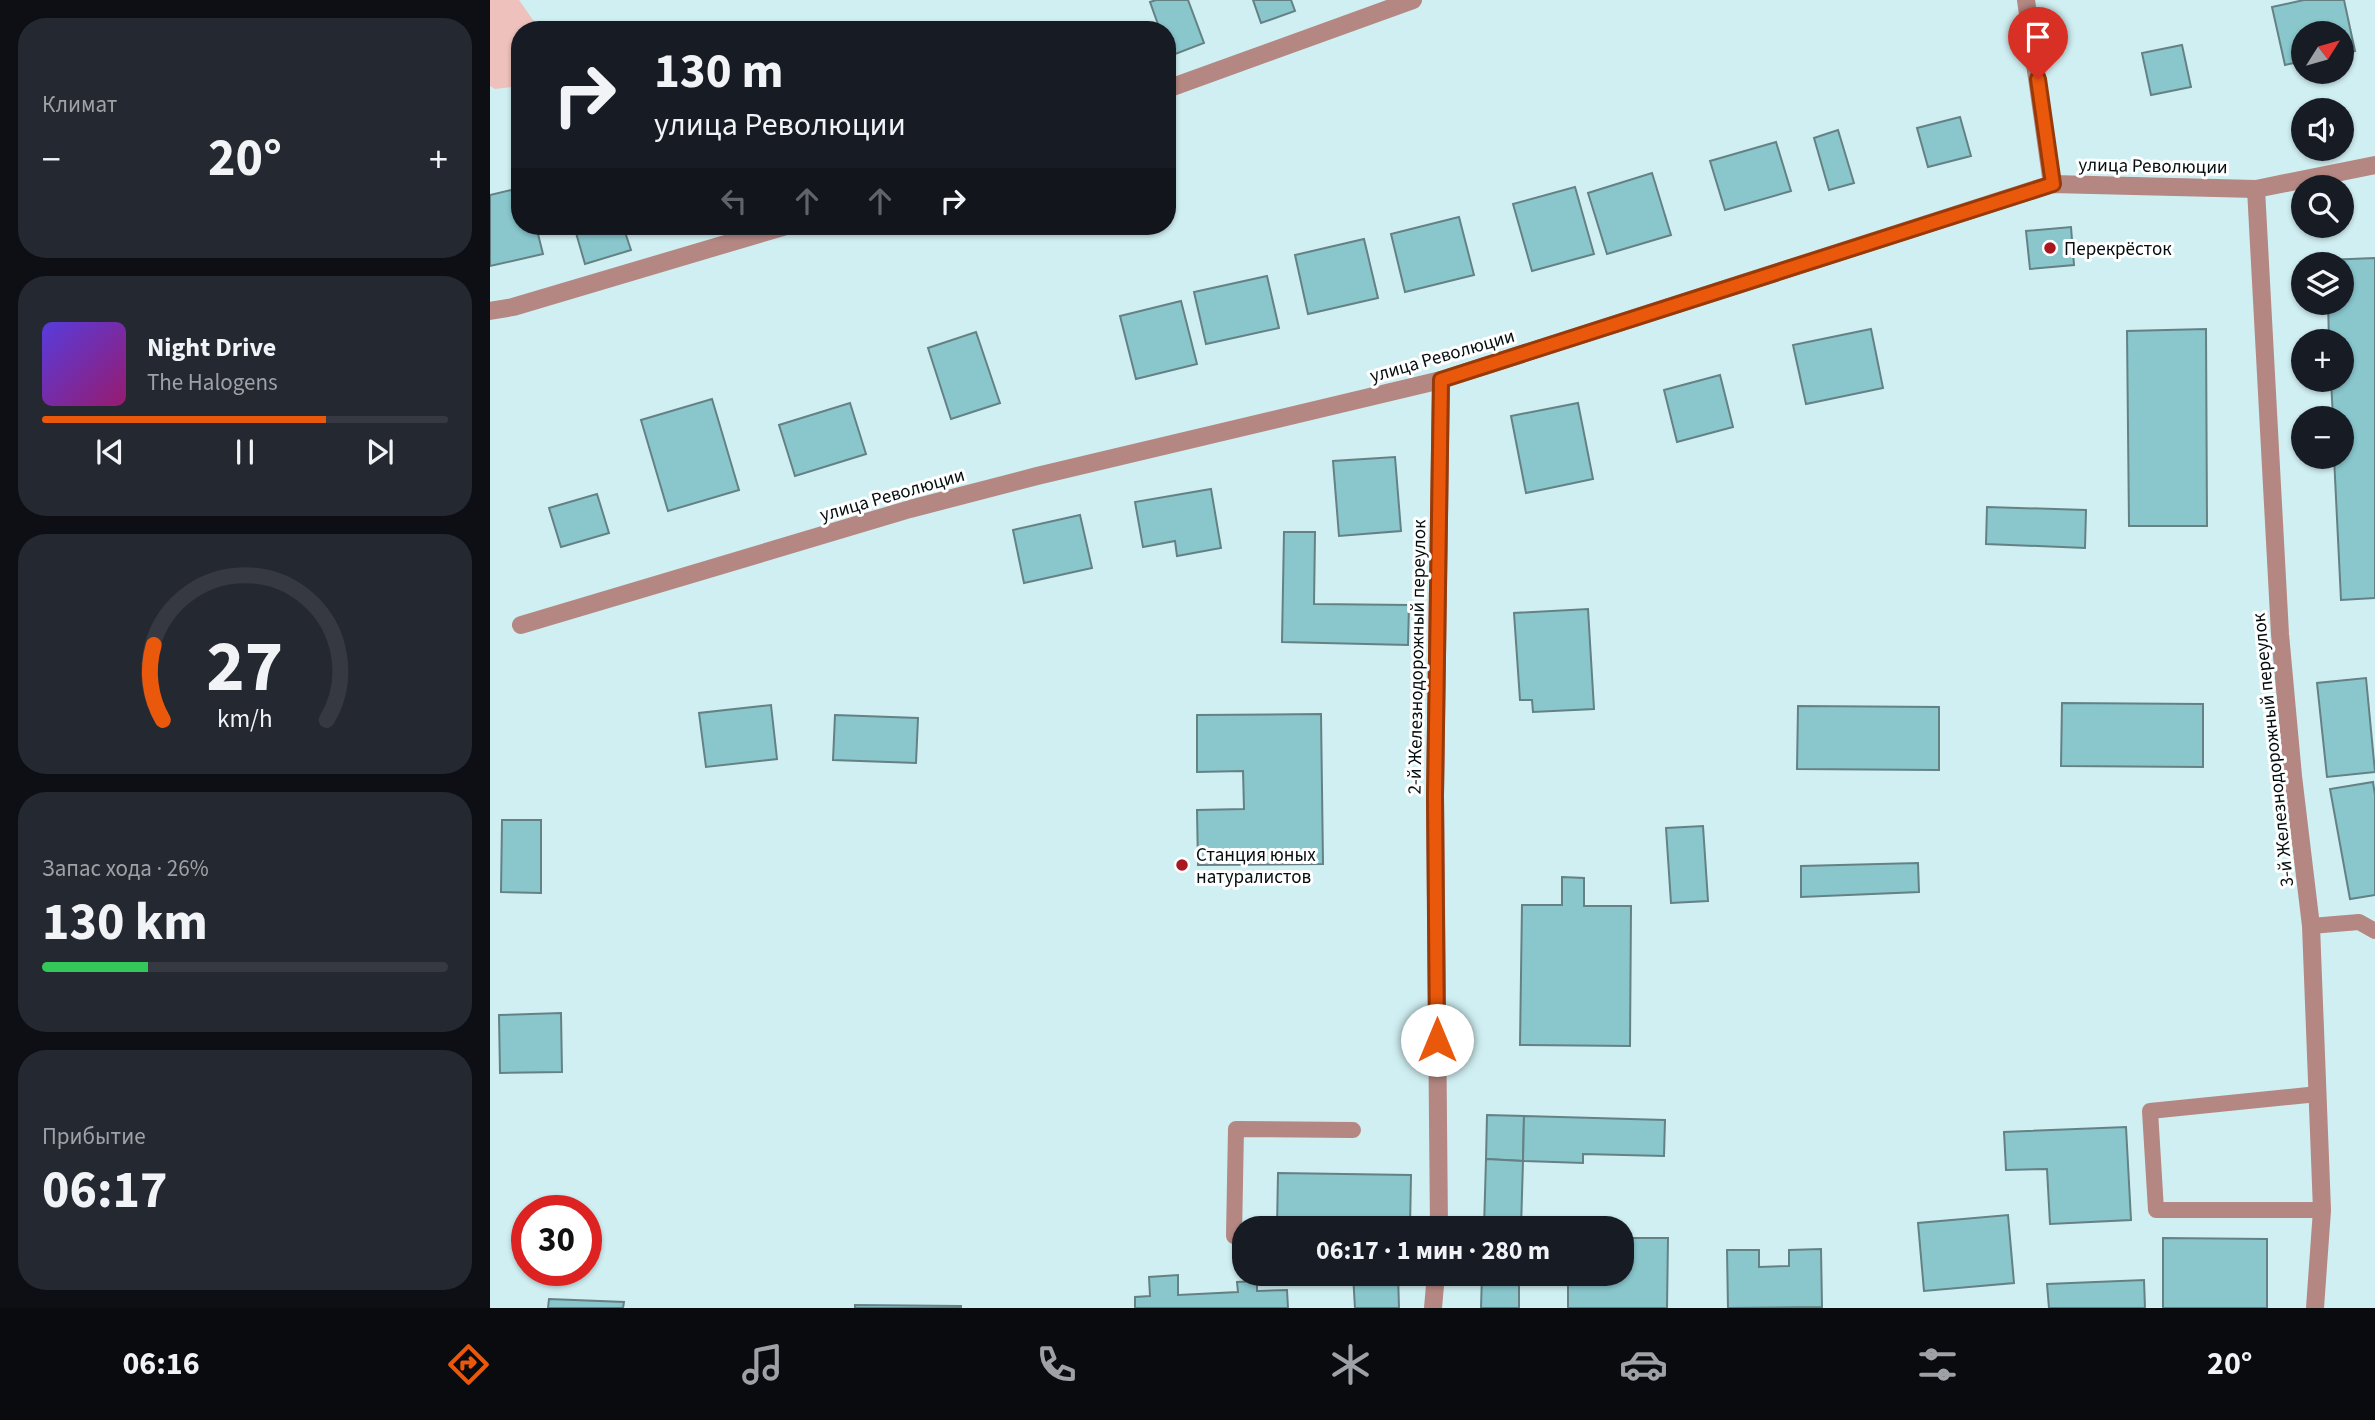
<!DOCTYPE html>
<html lang="ru">
<meta charset="utf-8">
<style>
body{margin:0;font-family:"Source Sans 3",sans-serif;background:#242831;color:#f1f3f6;height:100vh;display:flex;flex-direction:column;font-size:26px;white-space:nowrap}
*{box-sizing:border-box;margin:0}
p{font-size:23px;color:#9ea1a6}
.icon{flex:none;width:38px;height:38px;fill:none;stroke:currentColor;stroke-width:2;stroke-linecap:round;stroke-linejoin:round}
.map{position:relative;flex:1;overflow:hidden}
.sheet{display:flex;flex-direction:column;gap:18px;padding:18px;background:#0d0f14;width:490px}
.sheet>*{flex:none}
.guide{position:absolute;left:21px;top:21px;width:665px;height:214px;border-radius:28px;box-shadow:0 2px 5px #0004;background:#171b24;color:#f1f3f6;overflow:hidden}
.needle{width:46px;rotate:53deg}
.controls{position:absolute;left:1801px;top:21px;display:grid;gap:14px}
.controls a{display:grid;place-items:center;width:63px;height:63px;border-radius:50%;background:#171b24;box-shadow:0 2px 5px #0004;font-size:35px}
.speed{position:absolute;left:21px;top:1195px;display:flex;gap:14px;font-size:35px;font-weight:700;text-align:center}
.speed>*{display:grid;place-content:center;width:91px;height:91px;border-radius:50%;background:#171b24;box-shadow:0 2px 5px #0004;line-height:1}
.speed .limit{border:10px solid #d22;background:#fff;color:#111}
.pin{position:absolute;display:grid;place-items:center;width:60px;height:60px;color:#fff;margin:-72px -30px;border-radius:50% 50% 50% 0;rotate:-45deg;box-shadow:0 0 7px #0007}
.pin .icon{rotate:45deg}
.me{position:absolute;width:77px;margin:-38px;rotate:0deg;stroke-linejoin:round;filter:drop-shadow(0 0 5px #0008)}
.turn{display:flex;align-items:center;gap:24px;height:147px;padding:0 28px;font-size:32px}
.turn .icon{width:91px;height:91px;stroke-width:2.5}
.turn b{display:block;font-size:49px;line-height:60px}
.lanes{display:flex;align-items:center;height:66px;padding:0 28px;background:#0003;justify-content:center;gap:35px;direction:ltr}
.lanes .off{opacity:.35}
.big{font-size:52px;font-weight:700;line-height:1.1}
.sheet .tile{flex:1;display:flex;flex-direction:column;justify-content:center;gap:10px;min-width:0;padding:0 24px;border-radius:28px;background:#242831}
.sheet .dial{align-items:center;gap:0}
.dial svg{height:182px;overflow:visible;fill:none;stroke:#363941;stroke-width:7;stroke-linecap:round;text-anchor:middle}
.dial text{fill:#f1f3f6;stroke:none}
.song{display:flex;align-items:center;gap:21px}
.cover{width:84px;height:84px;border-radius:10px;background:linear-gradient(135deg,hsl(250 70% 55%),hsl(320 70% 35%))}
.played{height:7px;border-radius:4px;background:linear-gradient(90deg,#ea580c 70%,#363941 70%)}
.keys{display:flex;justify-content:space-around;direction:ltr}
.heat{display:flex;justify-content:space-between;align-items:center;font-size:38px;direction:ltr}
.charge{height:10px;border-radius:5px;background:linear-gradient(90deg,#34c759 26%,#363941 0)}
.trip{position:absolute;left:742px;top:1216px;width:402px;height:70px;border-radius:28px;background:#171b24;box-shadow:0 2px 5px #0004;font-weight:700;line-height:70px;text-align:center}
.tabs{display:flex;height:112px;justify-content:space-around;align-items:center;background:#090b0e;color:#9ea1a6}
.tabs .icon{width:49px;height:49px}
.tabs .on{color:#ea580c}
.tabs b{font-size:32px;color:#f1f3f6}
main{display:flex;flex:1;min-height:0}
.map>svg:first-child{display:block}
</style>
<main>
<section class="sheet">
<div class="tile"><p>Климат</p>
<div class="heat"><a>−</a><b class="big">20°</b><a>+</a></div>
</div>
<div class="tile">
<div class="song"><i class="cover"></i><div><b>Night Drive</b><p>The Halogens</p></div></div>
<div class="played"></div>
<div class="keys"><svg class="icon" aria-label="previous" viewBox="0 0 24 24"><path d="M18 5L8 12l10 7zM5 5v14"/></svg><svg class="icon" aria-label="pause" viewBox="0 0 24 24"><path d="M8 5v14M16 5v14"/></svg><svg class="icon" aria-label="next" viewBox="0 0 24 24"><path d="M6 5l10 7-10 7zM19 5v14"/></svg></div>
</div>
<div class="tile dial"><svg viewBox="0 0 100 80">
<path d="M14 69A42 42 0 1 1 86 69"/>
<path d="M14 69A42 42 0 0 1 10 36" stroke="#ea580c"/>
<text x="50" y="56" font-size="32" font-weight="700">27</text>
<text x="50" y="72" font-size="11">km/h</text>
</svg></div>
<div class="tile"><p>Запас хода · 26%</p><b class="big">130 km</b><div class="charge"></div></div>
<div class="tile"><p>Прибытие</p><b class="big">06:17</b></div>
</section>
<div class="map">
<svg width="1885" height="1308" viewBox="0 0 1885 1308">
<rect width="100%" height="100%" fill="#d0eff2"/>
<path fill="#eec1bc" d="M0 0H29L50 30H30V86L5 89 0 86Z"/>
<g fill="#89c7cd" stroke="#658184" stroke-width="2">
<path d="M666 0H698L714 43 680 56 677 49V30H670L660 2Z"/>
<path d="M763 0H801L805 11 771 23Z"/>
<path d="M1814 0H1854L1865 51 1852 54V33H1813V61L1795 65 1782 7Z"/>
<path d="M1692 45 1701 87 1661 95 1652 53Z"/>
<path d="M1470 117 1481 156 1438 167 1427 128Z"/>
<path d="M1348 130 1364 183 1339 190 1324 138Z"/>
<path d="M1286 142 1301 191 1235 210 1220 161Z"/>
<path d="M1162 173 1181 235 1117 254 1098 193Z"/>
<path d="M1085 187 1104 254 1042 271 1023 204Z"/>
<path d="M30 188V226H46L53 254 0 266V195Z"/>
<path d="M969 217 984 275 915 292 901 234Z"/>
<path d="M84 226H133L141 250 95 264Z"/>
<path d="M1581 227 1584 265 1540 269 1536 231Z"/>
<path d="M874 239 888 298 818 314 805 255Z"/>
<path d="M1885 258V598L1851 600 1844 457H1852V418H1843L1841 380H1852V341H1839L1838 303H1852V264H1836V260Z"/>
<path d="M777 276 789 328 716 344 704 292Z"/>
<path d="M691 301 707 364 646 379 630 316Z"/>
<path d="M1381 329 1393 388 1316 404 1303 345Z"/>
<path d="M1716 329 1717 526H1639L1637 331Z"/>
<path d="M486 332 510 403 461 419 438 348Z"/>
<path d="M1230 375 1243 427 1187 442 1174 390Z"/>
<path d="M222 399 249 490 178 511 151 420Z"/>
<path d="M360 403 376 454 305 476 289 425Z"/>
<path d="M1088 403 1103 479 1036 493 1021 416Z"/>
<path d="M905 457 911 531 849 536 843 461Z"/>
<path d="M721 489 731 548 687 556 685 541 653 547 645 502Z"/>
<path d="M107 494 119 533 71 547 59 508Z"/>
<path d="M1497 507 1596 510 1595 548 1496 544Z"/>
<path d="M590 515 602 568 534 583 523 530Z"/>
<path d="M794 532H825L824 604 919 605 918 645 792 642Z"/>
<path d="M1098 609 1104 709 1043 712 1042 700H1030L1024 613Z"/>
<path d="M1876 678 1885 772 1837 777 1827 683Z"/>
<path d="M1572 703 1713 704V767L1571 766Z"/>
<path d="M281 705 287 759 216 767 209 713Z"/>
<path d="M1308 706 1449 707V770L1307 769Z"/>
<path d="M831 714 833 864 708 865 707 810 754 809 753 771 707 772V715Z"/>
<path d="M345 715 428 718 426 763 343 760Z"/>
<path d="M1883 782 1885 795V895L1860 899 1840 789Z"/>
<path d="M12 820H51V893L11 892Z"/>
<path d="M1213 826 1218 901 1181 903 1176 828Z"/>
<path d="M1428 863 1429 892 1311 897V866Z"/>
<path d="M1072 877 1094 878V906H1141L1140 1046 1030 1045 1032 905H1072Z"/>
<path d="M71 1013 72 1072 10 1073 9 1015Z"/>
<path d="M997 1115 1034 1116 1033 1161 996 1159Z"/>
<path d="M1034 1116 1175 1120 1174 1156 1093 1154V1163L1033 1161Z"/>
<path d="M1636 1127 1641 1220 1560 1224 1557 1169 1516 1170 1514 1132Z"/>
<path d="M996 1159 1033 1161 1031 1228H994Z"/>
<path d="M788 1173 921 1175 920 1228H787Z"/>
<path d="M1518 1215 1524 1283 1434 1291 1428 1223Z"/>
<path d="M1132 1238H1178L1177 1308H1078V1274H1132Z"/>
<path d="M1673 1238 1777 1239V1308H1673Z"/>
<path d="M1331 1249 1332 1307 1238 1308 1237 1250H1269V1267L1299 1266V1250Z"/>
<path d="M863 1274H908L909 1308H865Z"/>
<path d="M992 1274H1029V1308H991Z"/>
<path d="M688 1275V1295L748 1292 747 1282 767 1281V1291L797 1290 798 1308H645V1297L660 1296 659 1277Z"/>
<path d="M1654 1280 1655 1308H1559L1557 1284Z"/>
<path d="M59 1299 134 1302 133 1308H58Z"/>
<path d="M365 1305 471 1306V1308H365Z"/>
</g>
<g fill="none" stroke-linecap="round" stroke-linejoin="round">
<g stroke="#b48782" stroke-width="16">
<path d="M1821 926 1869 922 1885 931"/>
<path d="M1828 1094 1660 1111 1666 1210H1832"/>
<path d="M754 1236H744L746 1129 863 1130"/>
</g>
<g stroke="#b48782" stroke-width="18">
<path d="M1536 0 1562 184"/>
<path d="M677 89 923 0"/>
<path d="M1766 189 1790 634 1803 776 1821 926 1832 1210 1825 1308"/>
<path d="M0 311 23 307 296 226"/>
<path d="M31 625 420 509 547 476 951 380 1562 184 1766 189 1885 165"/>
<path d="M949 1228 945 795 951 380"/>
<path d="M943 1308 946 1274"/>
</g>
</g>
<g fill="none" stroke-linecap="round" stroke-linejoin="round">
<g stroke="#983908" stroke-width="18">
<path id="route" d="M947 1040 945 796 951 380 1563 184 1548 79"/>
</g>
<use href="#route" stroke="#ea580c" stroke-width="12"/>
</g>
<g fill="#ab171e" stroke="#fff" stroke-width="2.5">
<circle cx="1560" cy="248" r="7"/>
<circle cx="692" cy="865" r="7"/>
</g>
<g text-anchor="middle" stroke-width="6" stroke-linejoin="round" paint-order="stroke">
<g font-size="19" fill="#050e0f" stroke="#fff">
<text transform="translate(1663 165) rotate(1)" y="7">улица Революции</text>
<text transform="translate(952 355) rotate(-16)" y="7">улица Революции</text>
<text transform="translate(402 494) rotate(-16)" y="7">улица Революции</text>
<text transform="translate(926 657) rotate(-89)" y="7">2-й Железнодорожный переулок</text>
<text transform="translate(1782 750) rotate(-96)" y="7">3-й Железнодорожный переулок</text>
</g>
<g font-size="19" fill="#050e0f" stroke="#fff" text-anchor="start">
<text x="1574" y="255">Перекрёсток</text>
<text x="706" y="861">Станция юных<tspan x="706" dy="22">натуралистов</tspan></text>
</g>
</g>
</svg>
<div class="controls">
<a><svg class="needle" viewBox="-14 -14 28 28"><path d="M0-13l5 13h-10z" fill="#e53935"/><path d="M0 13l5-13h-10z" fill="#9ea1a6"/></svg></a>
<a><svg class="icon" aria-label="sound" viewBox="0 0 24 24"><path d="M4 9h4l5-4v14l-5-4H4zM17 9q2 3 0 6"/></svg></a>
<a><svg class="icon" aria-label="search" viewBox="0 0 24 24"><circle cx="10" cy="10" r="6"/><path d="M15 15l6 6"/></svg></a>
<a><svg class="icon" aria-label="layers" viewBox="0 0 24 24"><path d="M12 4l9 5-9 5-9-5zM3 14l9 5 9-5"/></svg></a>
<a>+</a>
<a>−</a>
</div>
<div class="speed"><div class="limit">30</div></div>
<div class="pin" style="left:1548px;top:79px;background:#d93025"><svg class="icon" aria-label="arrive" viewBox="0 0 24 24"><path d="M6 21V4h12l-3 4 3 4H6"/></svg></div>
<svg class="me" style="left:947px;top:1040px" viewBox="-20 -20 40 40"><circle r="19" fill="#fff"/><path d="M0-13L10 11 0 6-10 11z" fill="#ea580c"/></svg>
<div class="trip">06:17 · 1 мин · 280 m</div>
<div class="guide">
<div class="turn"><svg class="icon" aria-label="right" viewBox="0 0 24 24"><path d="M7 20v-9h11M14 6l5 5-5 5"/></svg><div><b>130 m</b>улица Революции</div></div>
<div class="lanes"><svg class="icon off" aria-label="left" viewBox="0 0 24 24"><path d="M17 20v-9H6M10 6l-5 5 5 5"/></svg><svg class="icon off" aria-label="ahead" viewBox="0 0 24 24"><path d="M12 20V5M6 11l6-6 6 6"/></svg><svg class="icon off" aria-label="ahead" viewBox="0 0 24 24"><path d="M12 20V5M6 11l6-6 6 6"/></svg><svg class="icon" aria-label="right" viewBox="0 0 24 24"><path d="M7 20v-9h11M14 6l5 5-5 5"/></svg></div>
</div>
</div>
</main>
<nav class="tabs">
<b>06:16</b>
<svg class="icon on" aria-label="directions" viewBox="0 0 24 24"><path d="M12 3l9 9-9 9-9-9zM9 14v-3h6M13 9l2 2-2 2"/></svg>
<svg class="icon" aria-label="music" viewBox="0 0 24 24"><path d="M9 18V5l10-2v13"/><circle cx="6" cy="18" r="3"/><circle cx="16" cy="16" r="3"/></svg>
<svg class="icon" aria-label="phone" viewBox="0 0 24 24"><path d="M5 4h4l2 5-3 2q2 4 5 5l2-3 5 2v4C11 20 4 13 5 4z"/></svg>
<svg class="icon" aria-label="climate" viewBox="0 0 24 24"><path d="M12 3v18M4 7l16 10M4 17L20 7"/></svg>
<svg class="icon" aria-label="car" viewBox="0 0 24 24"><path d="M5 17H2v-5l4-1 3-4h7l3 4 3 1v5h-3M9 17h6M6 11h13"/><circle cx="7" cy="17" r="2"/><circle cx="17" cy="17" r="2"/></svg>
<svg class="icon" aria-label="filters" viewBox="0 0 24 24"><path d="M4 7h16M4 17h16"/><circle cx="9" cy="7" r="2"/><circle cx="15" cy="17" r="2"/></svg>
<b>20°</b>
</nav>
